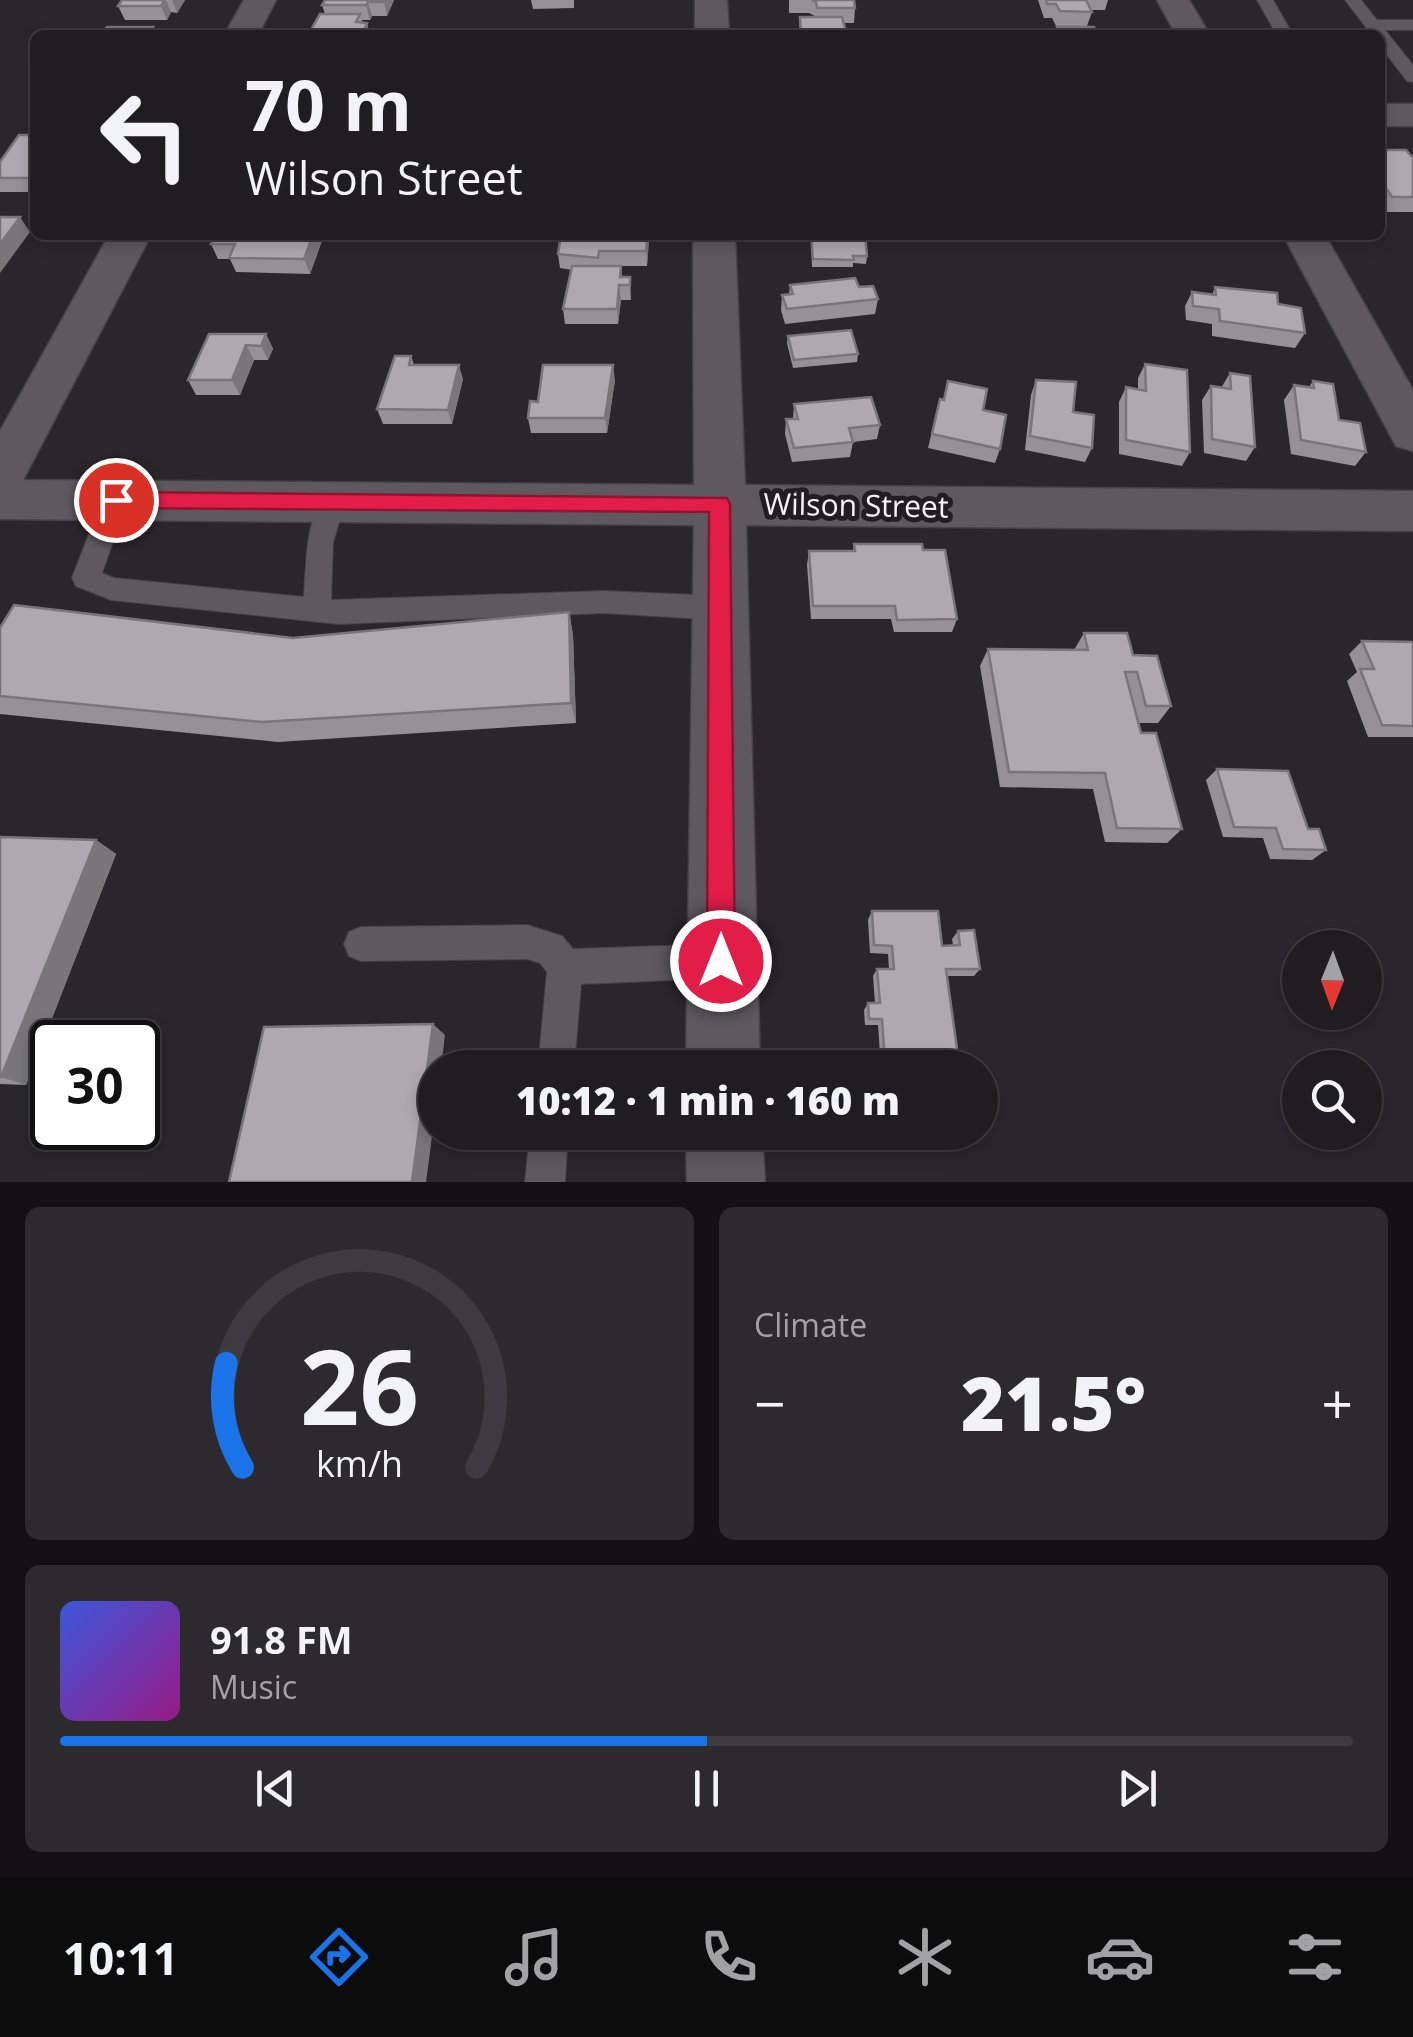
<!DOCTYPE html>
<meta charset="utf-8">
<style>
body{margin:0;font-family:"Open Sans",sans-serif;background:#2d2a2e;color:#f1f3f6;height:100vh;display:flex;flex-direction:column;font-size:38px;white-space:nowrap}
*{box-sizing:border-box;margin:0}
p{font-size:32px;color:#a2a2a5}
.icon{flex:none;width:55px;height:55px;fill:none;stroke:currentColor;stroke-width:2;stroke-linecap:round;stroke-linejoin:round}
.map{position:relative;height:1182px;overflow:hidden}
.sheet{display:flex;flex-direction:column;gap:25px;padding:25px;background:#121012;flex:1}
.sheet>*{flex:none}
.hud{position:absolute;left:30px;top:30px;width:1355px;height:210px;border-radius:15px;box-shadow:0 5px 15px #0003,0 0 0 2px #3d3b3f;background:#201d21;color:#f1f3f6;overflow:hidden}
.needle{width:65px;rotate:181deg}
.tools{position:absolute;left:1282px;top:930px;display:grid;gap:20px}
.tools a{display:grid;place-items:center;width:100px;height:100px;border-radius:50%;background:#201d21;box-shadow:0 5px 15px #0003,0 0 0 2px #3d3b3f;font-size:50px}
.speed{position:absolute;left:30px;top:1020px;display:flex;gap:20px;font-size:50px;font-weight:700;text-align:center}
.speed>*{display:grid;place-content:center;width:130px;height:130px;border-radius:50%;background:#201d21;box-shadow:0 5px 15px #0003,0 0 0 2px #3d3b3f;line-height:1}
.speed .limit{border:5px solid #111;border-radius:15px;background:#fff;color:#111}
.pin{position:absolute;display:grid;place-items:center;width:85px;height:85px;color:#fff;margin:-42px;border:5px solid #fff;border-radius:50%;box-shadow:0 2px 10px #0007}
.me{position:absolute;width:110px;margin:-55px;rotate:0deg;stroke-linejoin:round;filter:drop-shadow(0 0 8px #0008)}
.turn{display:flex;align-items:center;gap:35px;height:210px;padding:0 50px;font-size:45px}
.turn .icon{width:130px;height:130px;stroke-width:2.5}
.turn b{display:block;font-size:70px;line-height:85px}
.big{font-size:75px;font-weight:800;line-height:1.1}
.sheet .tile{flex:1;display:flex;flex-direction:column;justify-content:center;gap:15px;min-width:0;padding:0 35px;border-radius:15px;background:#2d2a2e}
.sheet .dial{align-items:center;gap:0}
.dial svg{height:260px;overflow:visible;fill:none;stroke:#3d3b3f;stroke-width:7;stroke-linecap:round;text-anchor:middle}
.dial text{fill:#f1f3f6;stroke:none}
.song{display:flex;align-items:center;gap:30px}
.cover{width:120px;height:120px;border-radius:15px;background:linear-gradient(135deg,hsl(230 70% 55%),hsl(310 70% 35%))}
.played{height:10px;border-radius:5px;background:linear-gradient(90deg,#1a73e8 50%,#3d3b3f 50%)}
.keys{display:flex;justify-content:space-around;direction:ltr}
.heat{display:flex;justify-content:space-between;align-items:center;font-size:55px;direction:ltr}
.sheet .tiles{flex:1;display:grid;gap:25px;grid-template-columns:1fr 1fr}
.tile:last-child{grid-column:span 2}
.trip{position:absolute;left:418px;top:1050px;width:580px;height:100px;border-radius:50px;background:#201d21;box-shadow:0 5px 15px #0003,0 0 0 2px #3d3b3f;font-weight:800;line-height:100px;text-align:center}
.tab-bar{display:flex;height:160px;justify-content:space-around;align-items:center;background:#0d0c0d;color:#a2a2a5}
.tab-bar .icon{width:70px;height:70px}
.tab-bar .current{color:#1a73e8}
.tab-bar b{font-size:45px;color:#f1f3f6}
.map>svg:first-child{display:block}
</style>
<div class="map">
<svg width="1413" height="1182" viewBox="0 0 1413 1182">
<rect width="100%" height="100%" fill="#2a272c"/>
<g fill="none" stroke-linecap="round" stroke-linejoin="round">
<g stroke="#454246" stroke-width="2">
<g id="service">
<path d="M1257 0H1273L1293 35H1277Z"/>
<path d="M1345 0H1361L1377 20H1413V30H1385L1413 65V82L1407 81 1380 46V35H1372Z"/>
<path d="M115 490 124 493 128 500 102 573 114 578 304 597C306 562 306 526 323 494H341L345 501 333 543 331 600 604 591 720 596 730 600 734 608 730 616 720 620 604 613 338 624 111 600 76 586 72 578 102 500 106 493Z"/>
<path d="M527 925 562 936 573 949 721 944 733 949 738 961 733 973 721 978 581 984 574 1068H538L547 972 540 963 527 959 361 961 349 956 344 944 349 932 361 927Z"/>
<path d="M530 1132H568L565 1182H525Z"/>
</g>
</g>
<g stroke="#454246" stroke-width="3">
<g id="minor">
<path d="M244 0H276L258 35H224Z"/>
<path d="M695 0H727L729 35H695Z"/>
<path d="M1157 0H1189L1210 35H1176Z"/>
<rect x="1380" y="104" width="33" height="22"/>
<path d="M109 235H151L23 480 694 485 693 235H735L745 485 1413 491V531L746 525 760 1068H686L694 525 0 519V431Z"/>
<path d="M1283 235H1325L1413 390V451L1396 446Z"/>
<path d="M686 1132H762L765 1182H687Z"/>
</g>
</g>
<use href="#service" fill="#5d595f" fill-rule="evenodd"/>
<use href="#minor" fill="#5d595f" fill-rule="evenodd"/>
</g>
<g fill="#959196">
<path d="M122 0H185L177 13 171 12 167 20H125L118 6Z"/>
<path d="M394 0 387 16H372L370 20H362V23H367L370 35H308L325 14 322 5Z"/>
<path d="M531 0H574V8L533 9Z"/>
<path d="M789 0H854L855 8 854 23H844L847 35H799L800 17 815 16 809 13H789Z"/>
<path d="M1038 0H1108L1105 10H1091L1092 12 1087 26H1056L1052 18H1044Z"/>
<path d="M35 135V192H0V162Z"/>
<path d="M1380 150 1413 156V212H1383L1380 208Z"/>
<path d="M222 235H324L310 274 236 272 230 259H218L211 244Z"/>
<path d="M561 235H649L647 266H600H621L622 277H630L631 300H621L618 324H565L563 309 572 270 560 268 558 254Z"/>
<path d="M811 235H865L867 256 866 264 853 263V267H812Z"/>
<path d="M790 285 859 287 878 299 875 314 785 324 781 310 782 295 789 294Z"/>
<path d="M1215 287 1278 304 1305 333 1295 348 1212 336V324L1186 320 1185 306 1192 292 1212 295Z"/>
<path d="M266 334 273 349 268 360H254L240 395H196L188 380Z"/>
<path d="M788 336 858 354 857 362 793 368 787 343Z"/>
<path d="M411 356 414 365 463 379 452 424H383L377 409Z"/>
<path d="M1145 364 1190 452 1182 466 1119 454V402L1126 387 1138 389V378Z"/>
<path d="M1230 373 1255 447 1246 461 1204 453 1202 400 1211 386 1221 388Z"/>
<path d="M615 380 607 433H531L528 418 538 402Z"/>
<path d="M1036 380 1073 412 1092 448 1085 462 1025 450 1031 395Z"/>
<path d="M1313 381 1339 420 1366 452 1355 466 1291 454 1284 400 1294 385 1309 387Z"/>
<path d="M940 399 983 410 1000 449 995 463 928 448Z"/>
<path d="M794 404 880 425 877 439 853 442 850 457 792 462 785 434 786 419H793Z"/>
<path d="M854 544 923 550 957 619 952 632H894L891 619H811L807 565 809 551H853Z"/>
<path d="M569 612 573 635 576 723 278 742 0 714V628L293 638Z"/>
<path d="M1084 633 1133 655 1171 706 1158 723H1138L1141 733 1182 829 1167 843 1105 842 1093 789 1000 787 980 666 988 649 1074 650Z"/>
<path d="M1362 641 1413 642V737H1368L1347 681 1357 672 1349 654Z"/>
<path d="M1217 769 1308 829 1326 850 1312 860 1270 859 1263 838 1223 837 1206 780Z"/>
<path d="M0 837 96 840 116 854 26 1085 0 1084Z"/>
<path d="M872 911 942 946 953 945 952 939 958 931 980 969 974 976H947L959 1063 953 1068H881L878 1025H865L864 1010 868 1003H875L873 976 877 969H889L888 954 870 953 868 920Z"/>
</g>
<g fill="#79767a">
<path d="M164 0H166L171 12 167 20 161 6Z"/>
<path d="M172 0H185L177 13Z"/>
<path d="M384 0H394L387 16 384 2Z"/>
<path d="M368 2 372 16 370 20 366 5Z"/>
<path d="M367 23 370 35H362Z"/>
<path d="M20 217 30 232 0 273V244Z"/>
<path d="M313 235H324L310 274 304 259Z"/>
<path d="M648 235 649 241 647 266 646 251Z"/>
<path d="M619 285 621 300 618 324 617 309Z"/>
<path d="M266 334 273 349 268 360 261 346Z"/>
<path d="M246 345 254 360 240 395 232 380Z"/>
<path d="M459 365 463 379 452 424 448 410Z"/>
<path d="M613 365 615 380 607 433 605 418Z"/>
<path d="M569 612 573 635 576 723 571 703Z"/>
<path d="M96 840 116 854 26 1085 1 1077Z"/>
<path d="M433 1024 445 1035 441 1068H435V1114L426 1182H412Z"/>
</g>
<g fill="#ada9af" stroke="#79767a" stroke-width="2.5">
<path d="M122 0H164L161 6H118Z"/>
<path d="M325 0H384V2H368L366 5H322Z"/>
<path d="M812 0H854L855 8H817L816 2Z"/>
<path d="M1046 0H1086L1092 12 1060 11 1056 4H1047Z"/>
<path d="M320 14H360L356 22 367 23 362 35H308Z"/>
<path d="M800 17H842L847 35H801Z"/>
<path d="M107 27H153L147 35H100Z"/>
<path d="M1057 27H1094L1097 34 1102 35H1060Z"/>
<path d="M19 135H35V178H0V162Z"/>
<path d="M1380 150H1406L1411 156H1413V197H1392L1380 179Z"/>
<path d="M0 217H20L0 244Z"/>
<path d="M222 235H313L304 259 229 258 235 244H211L215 236Z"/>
<path d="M561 235H648L646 251H599L598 258 558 254Z"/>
<path d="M811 235H865L867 256H853L854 260 813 259Z"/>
<path d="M572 266H621L620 277H630V285H619L617 309H563Z"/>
<path d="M855 278 859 287 873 286 878 299 787 309 782 295 793 294 790 285Z"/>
<path d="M1215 287 1277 293 1278 304 1301 308 1305 333 1220 321 1219 309 1193 306 1192 292 1216 295Z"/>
<path d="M851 330 858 354 794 360 788 336Z"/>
<path d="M209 334H266L261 346 246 345 232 380H188Z"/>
<path d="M395 356H411L409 365H459L448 410 377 409Z"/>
<path d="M1145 364 1187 370 1190 452 1126 440V387L1146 391Z"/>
<path d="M543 365H613L605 418H528L530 401 538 402Z"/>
<path d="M1230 373 1250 376 1255 447 1212 439 1211 386 1231 389Z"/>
<path d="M1036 380 1076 382 1073 412 1094 415 1092 448 1030 436Z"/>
<path d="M948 381 987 389 983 410 1006 415 1000 449 932 434 940 399 944 400Z"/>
<path d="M1313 381 1333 384 1339 420 1360 423 1366 452 1301 440 1294 385 1314 388Z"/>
<path d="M871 397 880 425 849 428 853 442 794 448 786 419H798L794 404Z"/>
<path d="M854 544H922L923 550H945L957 619 897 620 895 606H813L809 551H855Z"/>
<path d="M14 605 293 638 569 612 571 703 262 722 0 696V628Z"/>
<path d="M1084 633H1127L1133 655 1157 656 1171 706H1146L1137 672H1125L1141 733H1156L1182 829 1117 828 1105 773 1009 772 988 649 1088 650Z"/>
<path d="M1362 641 1413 642V726L1382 725 1360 669H1374Z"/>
<path d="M1217 769 1288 771 1308 829H1319L1326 850 1283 849 1276 828 1234 827Z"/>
<path d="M0 837 96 840 1 1077H0Z"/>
<path d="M872 911H938L942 946 960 945 958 931 974 930 980 969H946L959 1063 885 1062 882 1019H869L868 1003H880L877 969H894L892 946 874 945Z"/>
<path d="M433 1024 412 1182H229L264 1027Z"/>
</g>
<path fill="#e11d48" stroke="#92132f" stroke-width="2.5" d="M116 492 727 498 730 504 735 961 731 971 721 975 711 971 707 961 709 512 116 508 105 500Z"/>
<g text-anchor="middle" stroke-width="10" stroke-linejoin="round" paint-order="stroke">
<g font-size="30" fill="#f5f2f6" stroke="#211d22">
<text transform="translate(856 506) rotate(1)" y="10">Wilson Street</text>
</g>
</g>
</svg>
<div class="tools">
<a><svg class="needle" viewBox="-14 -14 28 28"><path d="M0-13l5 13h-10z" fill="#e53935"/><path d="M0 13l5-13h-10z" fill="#a2a2a5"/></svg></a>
<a><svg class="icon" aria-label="search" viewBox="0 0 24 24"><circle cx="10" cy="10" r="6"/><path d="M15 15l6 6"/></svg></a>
</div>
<div class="speed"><div class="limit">30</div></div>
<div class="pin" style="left:116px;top:500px;background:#d93025"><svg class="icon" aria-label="arrive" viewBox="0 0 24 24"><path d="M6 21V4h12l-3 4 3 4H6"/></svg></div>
<svg class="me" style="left:721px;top:961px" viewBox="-20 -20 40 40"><circle r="17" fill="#e11d48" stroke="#fff" stroke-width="3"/><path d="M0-11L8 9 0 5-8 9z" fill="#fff"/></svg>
<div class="trip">10:12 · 1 min · 160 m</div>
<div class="hud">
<div class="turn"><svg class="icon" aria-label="left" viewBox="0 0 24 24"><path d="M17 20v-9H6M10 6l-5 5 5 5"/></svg><div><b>70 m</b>Wilson Street</div></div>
</div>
</div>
<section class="sheet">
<div class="tiles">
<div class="tile dial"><svg viewBox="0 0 100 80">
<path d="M14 69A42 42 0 1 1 86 69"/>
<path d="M14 69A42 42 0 0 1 9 37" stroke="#1a73e8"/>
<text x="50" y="56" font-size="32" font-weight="700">26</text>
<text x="50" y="72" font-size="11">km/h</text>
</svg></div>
<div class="tile"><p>Climate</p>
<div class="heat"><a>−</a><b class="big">21.5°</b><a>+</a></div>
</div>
<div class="tile">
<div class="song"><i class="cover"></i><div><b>91.8 FM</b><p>Music</p></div></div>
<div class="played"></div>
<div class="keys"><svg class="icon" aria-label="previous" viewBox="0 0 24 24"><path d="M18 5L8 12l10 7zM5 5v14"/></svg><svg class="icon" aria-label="pause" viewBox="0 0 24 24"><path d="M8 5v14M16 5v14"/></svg><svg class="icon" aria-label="next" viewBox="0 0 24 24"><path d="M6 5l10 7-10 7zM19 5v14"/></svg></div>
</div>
</div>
</section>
<nav class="tab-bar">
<b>10:11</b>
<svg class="icon current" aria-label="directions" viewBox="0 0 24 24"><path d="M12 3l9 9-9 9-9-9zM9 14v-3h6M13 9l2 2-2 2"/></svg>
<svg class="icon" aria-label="music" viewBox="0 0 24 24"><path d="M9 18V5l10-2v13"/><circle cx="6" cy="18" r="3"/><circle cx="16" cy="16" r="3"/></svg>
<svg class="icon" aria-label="phone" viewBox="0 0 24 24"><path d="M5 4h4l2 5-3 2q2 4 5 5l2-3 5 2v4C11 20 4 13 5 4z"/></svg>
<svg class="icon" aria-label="climate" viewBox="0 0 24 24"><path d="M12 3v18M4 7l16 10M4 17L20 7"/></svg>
<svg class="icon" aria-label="car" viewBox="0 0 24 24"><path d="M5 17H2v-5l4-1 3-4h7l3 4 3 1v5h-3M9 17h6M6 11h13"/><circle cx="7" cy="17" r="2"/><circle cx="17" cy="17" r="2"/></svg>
<svg class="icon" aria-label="filters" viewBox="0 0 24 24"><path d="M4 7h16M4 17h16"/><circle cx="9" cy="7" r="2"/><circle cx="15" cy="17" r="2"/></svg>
</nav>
